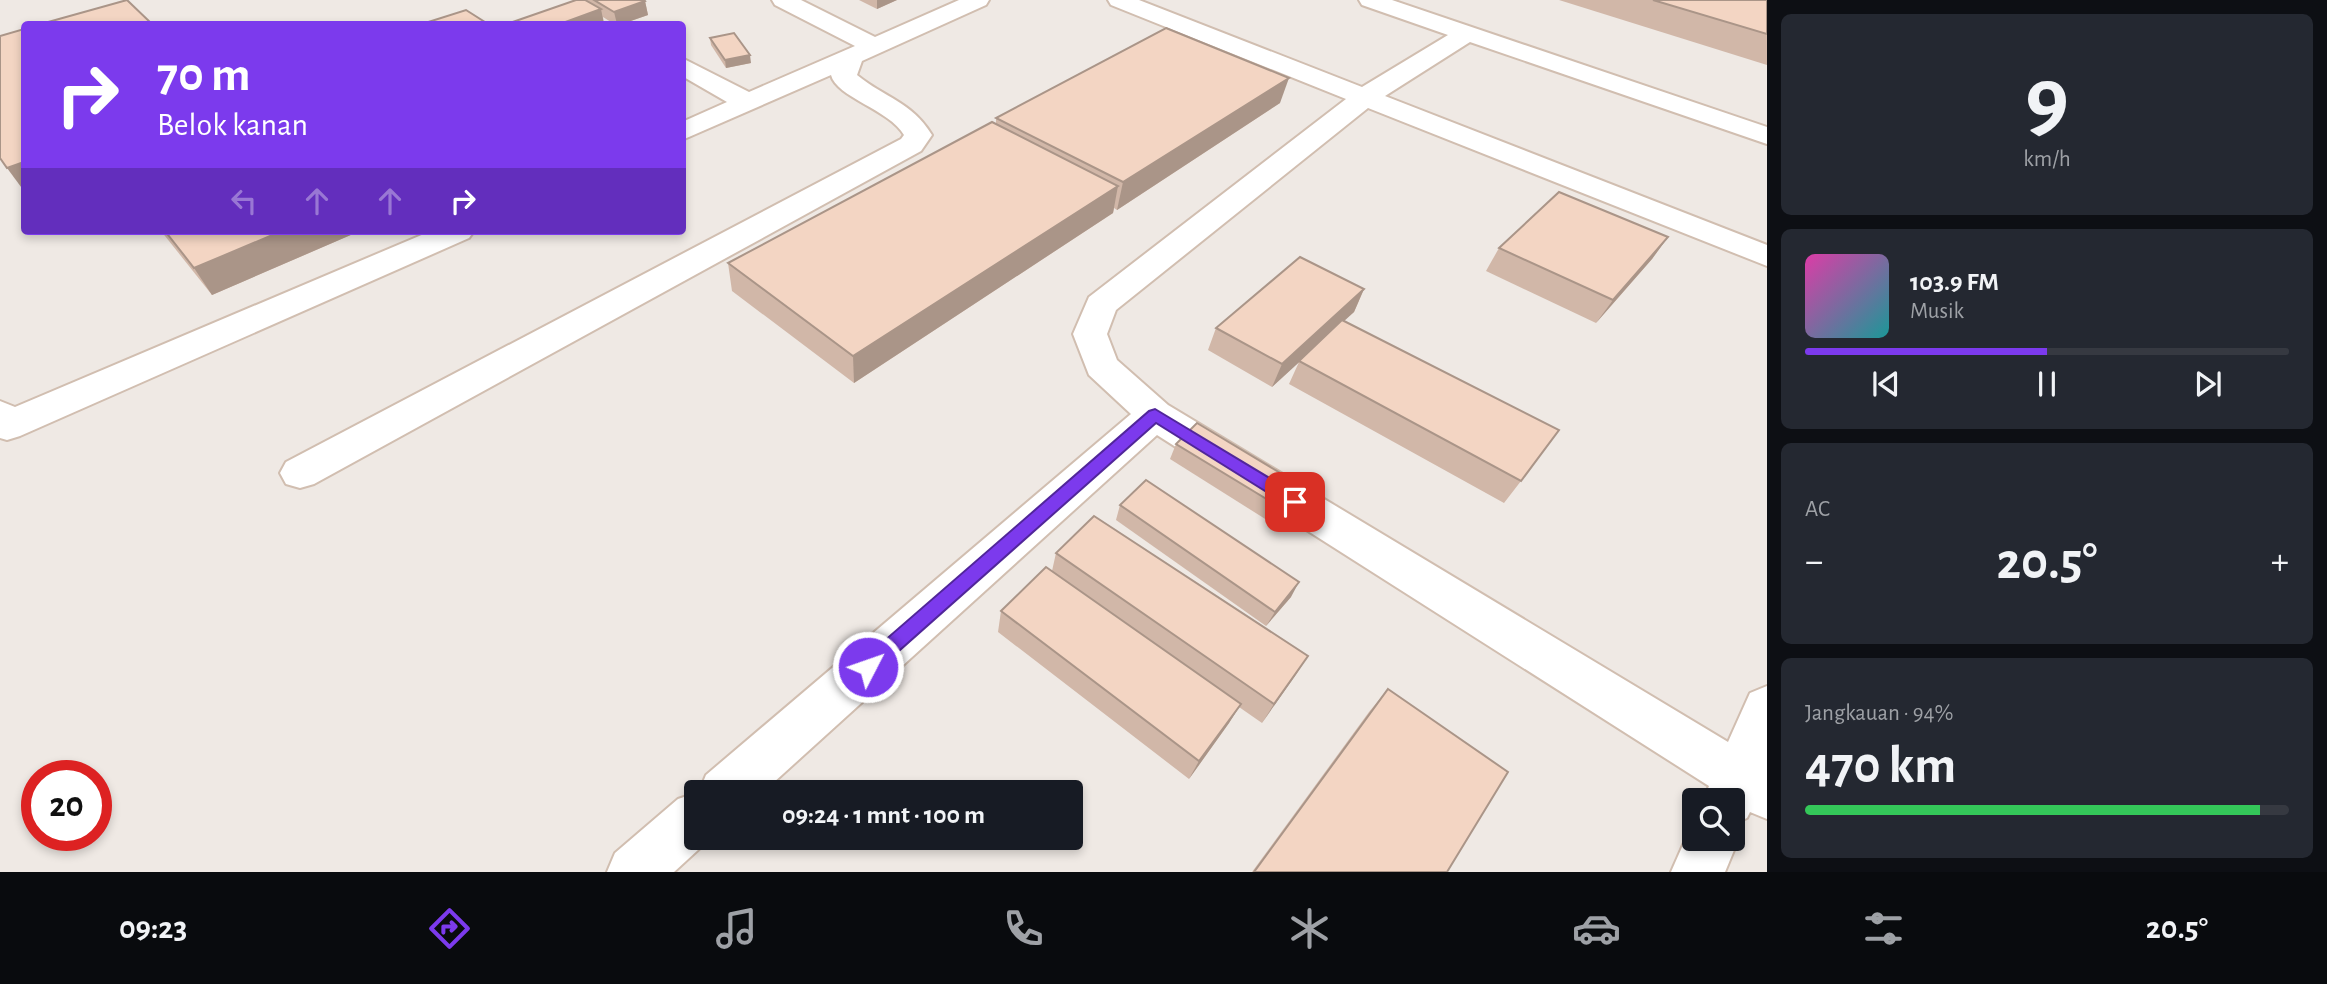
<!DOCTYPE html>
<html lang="id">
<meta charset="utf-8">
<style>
body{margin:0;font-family:"Alegreya Sans",sans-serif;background:#242831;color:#f1f3f6;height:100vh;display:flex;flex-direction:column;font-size:26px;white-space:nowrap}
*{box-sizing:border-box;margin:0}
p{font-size:23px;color:#9ea1a6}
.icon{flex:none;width:38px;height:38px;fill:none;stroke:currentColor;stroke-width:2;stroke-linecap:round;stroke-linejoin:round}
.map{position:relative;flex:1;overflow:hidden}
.side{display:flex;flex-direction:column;gap:14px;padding:14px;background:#0d0f14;width:560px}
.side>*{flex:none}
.banner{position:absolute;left:21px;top:21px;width:665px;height:214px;border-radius:7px;box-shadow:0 4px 10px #0003;background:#7c3aed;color:#fff;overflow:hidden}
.controls{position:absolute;left:1682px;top:788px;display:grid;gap:14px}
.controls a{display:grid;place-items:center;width:63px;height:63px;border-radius:7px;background:#171b24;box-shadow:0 4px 10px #0003;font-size:35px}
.speed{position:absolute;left:21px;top:760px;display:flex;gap:14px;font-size:35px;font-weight:700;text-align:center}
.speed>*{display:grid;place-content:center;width:91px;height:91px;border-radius:50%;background:#171b24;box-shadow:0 4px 10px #0003;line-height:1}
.speed .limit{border:10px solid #d22;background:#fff;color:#111}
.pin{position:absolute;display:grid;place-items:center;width:60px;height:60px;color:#fff;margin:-30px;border-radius:14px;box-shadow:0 4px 10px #0006}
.me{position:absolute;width:77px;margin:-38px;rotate:49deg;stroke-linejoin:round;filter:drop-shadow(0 0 5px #0008)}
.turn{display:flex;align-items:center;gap:24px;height:147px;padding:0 21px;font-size:32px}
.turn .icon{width:91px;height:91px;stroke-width:2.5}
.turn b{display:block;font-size:49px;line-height:60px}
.lanes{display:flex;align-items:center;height:66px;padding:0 21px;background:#0003;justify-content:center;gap:35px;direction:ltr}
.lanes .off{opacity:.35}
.big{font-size:52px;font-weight:600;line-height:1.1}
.side .tile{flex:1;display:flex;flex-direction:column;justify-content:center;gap:10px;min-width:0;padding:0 24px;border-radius:10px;background:#242831}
.side .dial{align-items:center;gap:0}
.dial b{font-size:91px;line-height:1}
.song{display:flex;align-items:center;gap:21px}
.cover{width:84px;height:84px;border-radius:10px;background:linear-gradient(135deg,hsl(320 70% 55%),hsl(180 70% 35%))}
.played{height:7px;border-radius:4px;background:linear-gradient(90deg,#7c3aed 50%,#363941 50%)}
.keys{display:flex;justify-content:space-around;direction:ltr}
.heat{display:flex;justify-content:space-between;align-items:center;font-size:38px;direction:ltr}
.charge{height:10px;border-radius:5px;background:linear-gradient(90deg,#34c759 94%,#363941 0)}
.trip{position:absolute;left:684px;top:780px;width:399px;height:70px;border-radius:7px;background:#171b24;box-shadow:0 4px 10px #0003;font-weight:600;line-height:70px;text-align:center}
.tab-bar{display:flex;height:112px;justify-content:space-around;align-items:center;background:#090b0e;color:#9ea1a6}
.tab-bar .icon{width:49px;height:49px}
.tab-bar .on{color:#7c3aed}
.tab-bar b{font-size:32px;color:#f1f3f6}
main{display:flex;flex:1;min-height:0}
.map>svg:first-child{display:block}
</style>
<main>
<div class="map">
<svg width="1767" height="872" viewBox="0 0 1767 872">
<rect width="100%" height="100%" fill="#fdf6ec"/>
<path fill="#efe9e4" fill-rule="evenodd" d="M0 0H1767V872H0ZM24 24H682V231H24ZM37 775H96V835H37ZM696 793H1071V838H696ZM1694 800H1732V838H1694Z"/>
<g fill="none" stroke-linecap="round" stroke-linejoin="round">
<g stroke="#d1beb0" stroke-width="4">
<g id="minor">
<path d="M772 0H801L875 37 959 0H989L986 5 862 61 857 75C885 98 911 101 932 135L921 151 314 484 300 488 286 484 280 473 286 462 901 139 904 135C890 110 836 97 831 75L682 140V122L727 102 682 76V58L749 92 855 46 775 5Z"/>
<path d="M1108 0H1139L1362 87 1448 35 1362 5 1359 0H1392L1767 127V144L1470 42 1385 96 1767 245V266L1368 108 1116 310 1107 334 1117 360 1168 405 1728 742 1750 693 1767 686V819L1750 812 1747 818 1734 824 1739 838 1725 872H1671L1694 820V838H1732V800H1703L1709 786 1157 435 762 793H696V838H711L674 872H607L615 853 678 799 699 792 706 775 1131 414 1089 375 1073 334 1089 297 1346 99 1111 5Z"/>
<path d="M431 231H474L469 238 20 436 7 440 0 438V401L15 407Z"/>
</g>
</g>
<use href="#minor" fill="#fff" fill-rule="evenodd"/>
</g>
<g fill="#d1b7a8">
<path d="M576 0H644L645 1 648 15 622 24H614L603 17 604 24H507Z"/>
<path d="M859 0H897L877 9Z"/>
<path d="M1559 0H1767V65Z"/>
<path d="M710 38 751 63 726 68 711 45Z"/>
<path d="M1280 103 1117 210 1114 208 1113 213 854 383 732 291 728 263 996 123V118Z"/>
<path d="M161 231H351L353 234 212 295Z"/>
<path d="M1668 237 1652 259 1596 323 1486 271 1499 248Z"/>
<path d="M1364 289 1354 312 1343 321 1521 481 1504 503 1289 384 1299 362 1272 387 1208 350 1216 328Z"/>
<path d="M1176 444 1297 483 1290 499 1270 522 1170 459Z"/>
<path d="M1120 505 1291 597 1266 626 1116 520Z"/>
<path d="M1056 553 1308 656 1262 723 1239 707 1229 723 1189 779 998 632 1001 611 1052 571Z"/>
<path d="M1388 689 1447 872H1252L1369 712Z"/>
</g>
<g fill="#aa9588">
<path d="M877 0H897L877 9Z"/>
<path d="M645 1 648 15 622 24H617L614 12Z"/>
<path d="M601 9 604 24H560Z"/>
<path d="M750 55 751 63 726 68 725 60Z"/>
<path d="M1289 78 1280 103 1117 210 1123 182Z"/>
<path d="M24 162V191L7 168Z"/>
<path d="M1118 186 1113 213 854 383 853 356Z"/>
<path d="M282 231H351L353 234 212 295 194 268Z"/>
<path d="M1668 237 1652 259 1596 323 1613 300Z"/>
<path d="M1364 289 1354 312 1272 387 1282 364Z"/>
<path d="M1297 483 1290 499 1270 522 1278 506Z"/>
<path d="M1299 582 1291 597 1266 626 1275 612Z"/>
<path d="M1308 656 1295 676 1262 723 1274 704Z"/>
<path d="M1241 704 1229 723 1189 779 1199 761Z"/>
</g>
<g fill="#f3d5c3" stroke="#aa9588" stroke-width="2">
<path d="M127 0 152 24H41Z"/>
<path d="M576 0H585L601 9 560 24H507Z"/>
<path d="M594 0H644L645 1 614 12Z"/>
<path d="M1653 0H1767V34Z"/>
<path d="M466 10 488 24H422Z"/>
<path d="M1166 28 1289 78 1123 182 996 118Z"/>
<path d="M24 29V162L7 168 0 158V36Z"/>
<path d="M734 33 750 55 725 60 710 38Z"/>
<path d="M992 122 1118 186 853 356 728 263Z"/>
<path d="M1559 192 1668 237 1613 300 1499 248Z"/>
<path d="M165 231H282L194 268Z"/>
<path d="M1300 257 1364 289 1282 364 1216 328Z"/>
<path d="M1342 320 1559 430 1521 481 1299 361Z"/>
<path d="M1197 423 1297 483 1278 506 1176 444Z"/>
<path d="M1146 480 1299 582 1275 612 1120 505Z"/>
<path d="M1094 516 1308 656 1274 704 1056 553Z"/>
<path d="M1046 567 1241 704 1199 761 1001 611Z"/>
<path d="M1388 689 1508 772 1447 872H1254Z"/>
</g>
<path fill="#7c3aed" stroke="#51269a" stroke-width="2" d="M1155 409 1301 497 1303 502 1301 506H1289L1156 423 874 673 868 675 861 673 858 667 861 661 1149 411Z"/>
</svg>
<div class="controls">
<a><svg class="icon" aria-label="search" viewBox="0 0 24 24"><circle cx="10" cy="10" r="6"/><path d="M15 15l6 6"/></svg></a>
</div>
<div class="speed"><div class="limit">20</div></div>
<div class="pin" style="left:1295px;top:502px;background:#d93025"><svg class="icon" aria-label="arrive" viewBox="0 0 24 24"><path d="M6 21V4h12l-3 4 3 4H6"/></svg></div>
<svg class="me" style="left:868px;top:667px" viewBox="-20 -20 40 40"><circle r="17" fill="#7c3aed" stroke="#fff" stroke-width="3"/><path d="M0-11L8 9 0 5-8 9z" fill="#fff"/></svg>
<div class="trip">09:24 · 1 mnt · 100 m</div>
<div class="banner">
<div class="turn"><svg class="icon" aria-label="right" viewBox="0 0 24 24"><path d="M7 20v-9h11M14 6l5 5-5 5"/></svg><div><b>70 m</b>Belok kanan</div></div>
<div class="lanes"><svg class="icon off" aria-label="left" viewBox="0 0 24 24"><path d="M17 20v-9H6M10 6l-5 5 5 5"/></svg><svg class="icon off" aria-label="ahead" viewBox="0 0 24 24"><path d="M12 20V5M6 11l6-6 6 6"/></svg><svg class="icon off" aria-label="ahead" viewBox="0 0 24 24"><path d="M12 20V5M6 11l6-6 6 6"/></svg><svg class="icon" aria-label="right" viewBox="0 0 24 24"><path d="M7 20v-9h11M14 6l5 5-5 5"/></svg></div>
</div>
</div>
<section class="side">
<div class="tile dial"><b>9</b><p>km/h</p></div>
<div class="tile">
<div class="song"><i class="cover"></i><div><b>103.9 FM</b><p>Musik</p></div></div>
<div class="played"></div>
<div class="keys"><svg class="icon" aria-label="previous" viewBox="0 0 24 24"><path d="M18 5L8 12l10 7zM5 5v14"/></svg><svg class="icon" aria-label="pause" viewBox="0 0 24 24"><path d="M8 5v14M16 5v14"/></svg><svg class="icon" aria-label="next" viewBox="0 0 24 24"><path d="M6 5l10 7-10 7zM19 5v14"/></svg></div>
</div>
<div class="tile"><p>AC</p>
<div class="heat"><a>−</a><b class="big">20.5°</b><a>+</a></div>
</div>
<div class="tile"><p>Jangkauan · 94%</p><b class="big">470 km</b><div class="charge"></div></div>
</section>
</main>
<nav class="tab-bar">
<b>09:23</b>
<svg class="icon on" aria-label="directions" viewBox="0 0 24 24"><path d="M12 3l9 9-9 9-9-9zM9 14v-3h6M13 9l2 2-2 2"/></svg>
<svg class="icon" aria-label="music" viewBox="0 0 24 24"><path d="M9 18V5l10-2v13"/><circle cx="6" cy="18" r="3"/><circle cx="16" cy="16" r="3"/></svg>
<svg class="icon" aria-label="phone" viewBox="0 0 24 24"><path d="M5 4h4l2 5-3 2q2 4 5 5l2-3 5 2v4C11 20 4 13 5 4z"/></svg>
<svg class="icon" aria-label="climate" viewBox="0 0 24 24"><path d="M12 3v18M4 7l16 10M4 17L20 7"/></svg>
<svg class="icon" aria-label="car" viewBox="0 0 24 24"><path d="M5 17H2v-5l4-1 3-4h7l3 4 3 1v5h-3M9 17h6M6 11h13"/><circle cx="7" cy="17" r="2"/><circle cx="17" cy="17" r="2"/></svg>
<svg class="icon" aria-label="filters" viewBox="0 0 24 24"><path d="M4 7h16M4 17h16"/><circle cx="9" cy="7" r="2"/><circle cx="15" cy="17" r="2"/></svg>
<b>20.5°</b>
</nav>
